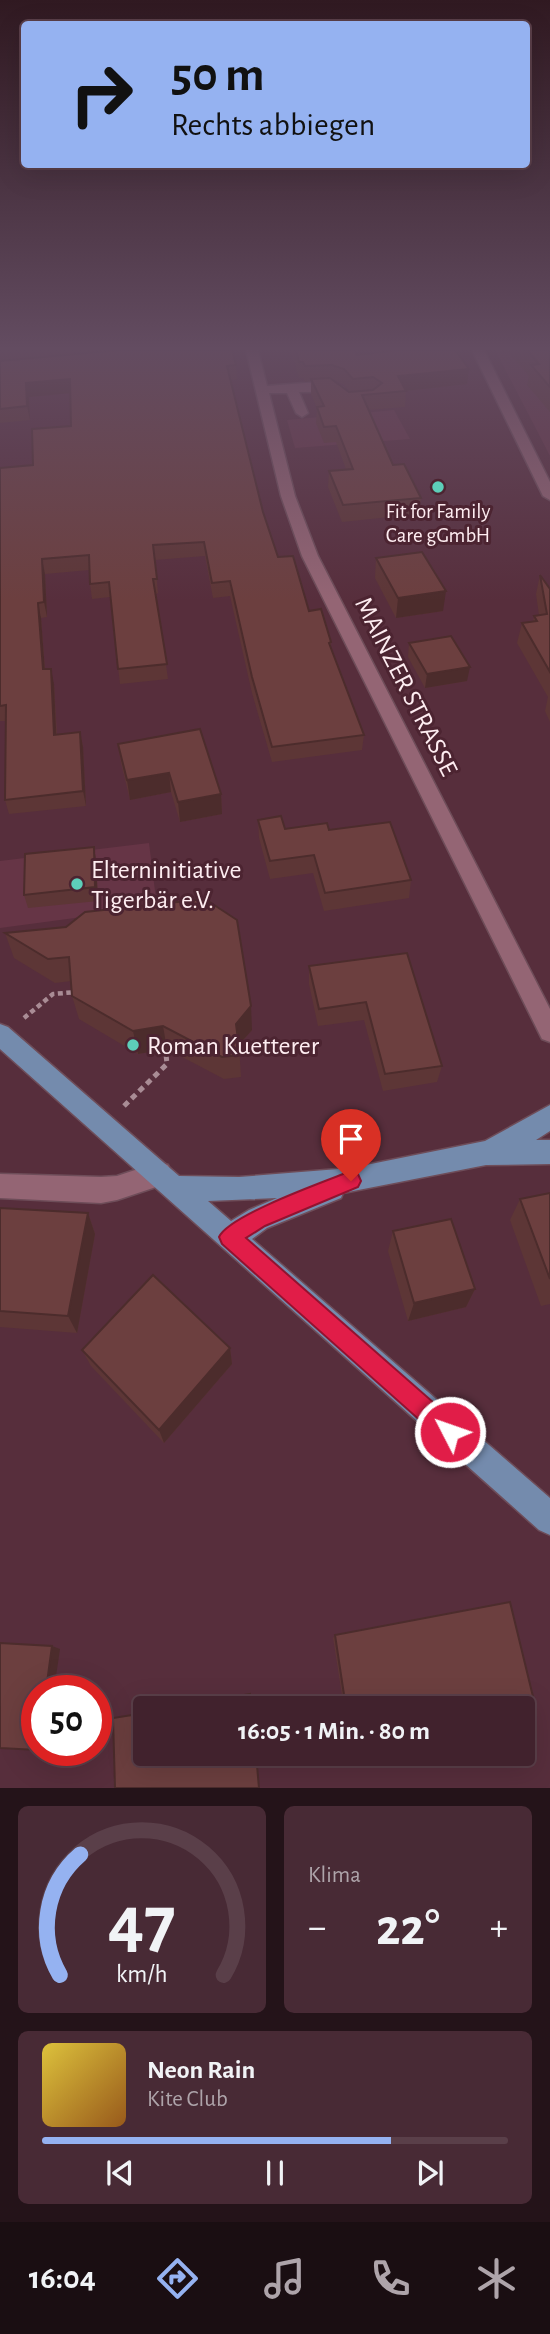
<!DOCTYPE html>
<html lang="de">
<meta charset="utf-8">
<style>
body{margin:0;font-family:"Alegreya Sans",sans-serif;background:#482a35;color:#f1f3f6;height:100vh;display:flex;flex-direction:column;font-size:26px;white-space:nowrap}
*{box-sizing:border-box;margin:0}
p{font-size:23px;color:#aea4aa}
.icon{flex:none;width:38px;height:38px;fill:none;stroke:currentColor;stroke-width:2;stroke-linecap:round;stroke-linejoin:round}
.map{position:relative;height:1788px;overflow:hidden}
.panel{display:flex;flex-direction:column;gap:18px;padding:18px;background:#241319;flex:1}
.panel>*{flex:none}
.guide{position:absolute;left:21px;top:21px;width:509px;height:147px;border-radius:7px;box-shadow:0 7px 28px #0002,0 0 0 2px #5a3f49;background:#95b2f1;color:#111;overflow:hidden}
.speed{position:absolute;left:21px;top:1675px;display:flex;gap:14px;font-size:35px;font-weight:700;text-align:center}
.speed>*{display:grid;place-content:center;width:91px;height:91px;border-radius:50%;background:#41222d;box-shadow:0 7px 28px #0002,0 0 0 2px #5a3f49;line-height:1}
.speed .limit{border:10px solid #d22;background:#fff;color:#111}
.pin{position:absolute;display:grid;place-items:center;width:60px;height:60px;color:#fff;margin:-72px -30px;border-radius:50% 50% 50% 0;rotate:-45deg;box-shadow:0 0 7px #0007}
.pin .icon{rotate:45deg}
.me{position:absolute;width:77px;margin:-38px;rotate:311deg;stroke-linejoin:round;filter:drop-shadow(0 0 5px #0008)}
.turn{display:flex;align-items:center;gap:24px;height:147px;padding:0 35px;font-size:32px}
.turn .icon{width:91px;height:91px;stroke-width:2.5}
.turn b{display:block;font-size:49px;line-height:60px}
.big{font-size:52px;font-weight:700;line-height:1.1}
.panel .card{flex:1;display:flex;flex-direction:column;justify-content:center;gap:10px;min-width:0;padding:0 24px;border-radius:10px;background:#482a35}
.panel .dial{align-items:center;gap:0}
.dial svg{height:182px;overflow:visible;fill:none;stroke:#5a3f49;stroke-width:7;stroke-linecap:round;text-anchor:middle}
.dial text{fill:#f1f3f6;stroke:none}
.song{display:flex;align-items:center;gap:21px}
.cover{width:84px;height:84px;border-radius:10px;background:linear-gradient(135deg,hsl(50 70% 55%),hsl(30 70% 35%))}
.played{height:7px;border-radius:4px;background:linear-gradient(90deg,#95b2f1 75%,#5a3f49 75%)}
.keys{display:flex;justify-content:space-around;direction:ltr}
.heat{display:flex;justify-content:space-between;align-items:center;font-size:38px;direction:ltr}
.panel .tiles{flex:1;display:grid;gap:18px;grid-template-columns:1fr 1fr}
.card:last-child{grid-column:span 2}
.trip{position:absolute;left:133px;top:1696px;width:402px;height:70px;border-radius:7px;background:#41222d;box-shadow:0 7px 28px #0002,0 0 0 2px #5a3f49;font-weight:700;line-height:70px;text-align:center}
.menu{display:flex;height:112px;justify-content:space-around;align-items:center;background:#1a0e12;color:#aea4aa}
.menu .icon{width:49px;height:49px}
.menu .active{color:#95b2f1}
.menu b{font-size:32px;color:#f1f3f6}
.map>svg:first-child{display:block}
</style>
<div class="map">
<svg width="550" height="1788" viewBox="0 0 550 1788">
<rect width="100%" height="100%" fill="#572e3c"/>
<g fill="#663546">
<path d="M495 350H550V456L532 421Z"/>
<path d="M394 410 410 439 295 448 287 420Z"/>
<path d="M149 843 157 907 0 928V861Z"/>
</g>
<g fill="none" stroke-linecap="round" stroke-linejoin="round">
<g stroke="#6e4d59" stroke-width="3">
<g id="minor">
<path d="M246 350H258L267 386C285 385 329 378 343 388L337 392H299L308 413 302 417 296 413 287 393H269L295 496 318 556 550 1009V1042L542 1039 302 556 281 496Z"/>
<path d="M472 350H484L550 482V500L543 496Z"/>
<path d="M159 1162 168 1165 172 1174 168 1183 117 1200 101 1203 0 1198V1174L101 1177 117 1176Z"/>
</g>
</g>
<g stroke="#6e4d59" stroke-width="3">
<path id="major" d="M0 1024 8 1027 179 1176 239 1177 351 1168 485 1141 550 1105V1131L536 1140H550V1164L486 1165 343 1193 341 1198 267 1228 252 1239 550 1498V1535L539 1530 0 1049ZM277 1198 249 1210 231 1221 208 1201Z"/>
</g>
<path stroke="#a98c95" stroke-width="4.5" stroke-dasharray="5 3.5" stroke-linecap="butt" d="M24 1018 53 994 76 992"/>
<path stroke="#a98c95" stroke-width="5" stroke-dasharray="6 4.5" stroke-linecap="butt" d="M124 1106 167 1064 165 1045"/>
<use href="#minor" fill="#946574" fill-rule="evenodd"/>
<use href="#major" fill="#748bad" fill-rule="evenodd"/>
</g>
<g fill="#5d3636" fill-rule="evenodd">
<path d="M0 350H232L236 365 237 379 231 380 263 512 278 557 309 611 331 642V649L364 735 362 750 272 762 252 693 230 596 213 598 205 556 155 560 158 593 156 594 168 679 120 684 110 597 92 599 90 584 89 570 45 574 47 617 41 618 45 669 54 684 57 734 80 732 83 747 86 806 9 814 5 800 6 721H0V468L33 465 71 426 70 393 29 397 30 420 0 423Z"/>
<path d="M291 350H355L357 355 467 384 406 391 405 407 368 410 393 465 421 498 419 514 342 522 328 487 329 471 346 469 336 442 324 443 316 423 317 408 311 394V381L305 382 303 378H299ZM334 381 343 384 350 392Z"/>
<path d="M511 350H550V412L527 385 529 376 510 354Z"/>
<path d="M376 558 443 611 396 618 375 578Z"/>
<path d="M540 575 550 589V722L545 711 548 697 517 643 522 623 533 622 534 616 539 615 536 594Z"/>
<path d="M409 643 467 681 425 688 408 657Z"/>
<path d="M118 744 221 794 222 814 180 822 171 792 130 800 121 763Z"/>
<path d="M258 820 285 829 329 830 411 880 409 898 324 911 313 873 270 879 259 838Z"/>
<path d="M94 847 96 861 98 901 28 908 24 895Z"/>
<path d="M66 927 252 1030 239 1045 241 1077 224 1079 167 1049 138 1054 79 1019 72 996 71 981 55 983 14 958 5 933Z"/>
<path d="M407 953 442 1066 437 1082 383 1091 364 1020 318 1026 309 984V966Z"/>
<path d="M550 1193V1304L541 1306 510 1220 520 1199Z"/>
<path d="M0 1208 88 1213 95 1234 77 1333 0 1327Z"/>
<path d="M393 1231 475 1289 466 1307 408 1321 388 1251Z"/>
<path d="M230 1348 232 1364 164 1443 91 1366 82 1350Z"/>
<path d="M335 1635 523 1708H344L333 1638Z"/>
</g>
<g fill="#4c2c2c">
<path d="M469 369 467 384 396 392 398 376Z"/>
<path d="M70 379 72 393 29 397 30 420 27 406 26 383Z"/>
<path d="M42 559 45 574 47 617 44 602Z"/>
<path d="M446 591 443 611 396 618 398 598Z"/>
<path d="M38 603 41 618 46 685 43 669Z"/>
<path d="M470 667 467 681 425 688 427 674Z"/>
<path d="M51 669 54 684 57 750 54 735Z"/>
<path d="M80 732 83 747 86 806 83 791Z"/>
<path d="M169 773 171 792 130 800 127 780Z"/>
<path d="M221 794 222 814 180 822 178 802Z"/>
<path d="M94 847 96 861 98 901 95 887Z"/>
<path d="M251 1006 252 1030 237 1047 236 1024Z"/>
<path d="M163 1026 167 1049 138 1054 133 1031Z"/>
<path d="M88 1213 95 1234 77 1333 68 1316Z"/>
<path d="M475 1289 466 1307 408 1321 414 1303Z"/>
<path d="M230 1348 232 1364 164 1443 159 1430Z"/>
<path d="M52 1646 60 1649 54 1690H46Z"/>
</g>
<g fill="#6c3f3f" stroke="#4c2c2c" stroke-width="2">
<path d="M120 350H232L236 365 227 366 263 512 278 557 293 556 309 611 321 609 331 642 329 643 364 735 272 747 252 677 230 581 212 583 204 542 153 545 157 579H153L167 664 118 669 109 582 90 584 89 555 42 559 44 602 38 603 43 669H51L54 735 80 732 83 791 5 800 6 705 0 706V468L33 465 32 429 71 426 70 379 26 383 27 406 0 409V361Z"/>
<path d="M296 350H355L357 355 399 350H455L469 369 398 376 406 391 362 395 393 465 404 464 421 498 343 505 329 471 353 469 336 426 324 427 317 407 324 406 311 379 330 378 349 392 373 390 382 383 373 377 353 379 344 369 332 365 305 366 303 362H299Z"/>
<path d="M527 350H550V387L531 365 539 364Z"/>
<path d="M422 552 446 591 398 598 376 558Z"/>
<path d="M540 575 550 589V672L522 623 537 621 534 616 547 614Z"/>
<path d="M451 636 470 667 427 674 409 643Z"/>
<path d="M200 729 221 794 178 802 169 773 127 780 118 744Z"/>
<path d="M281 816 285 829 327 823 329 830 390 822 411 880 325 893 314 855 270 861 258 820Z"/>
<path d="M94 847 95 887 24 895 25 854Z"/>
<path d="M205 899 237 920 251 1006 236 1024 240 1055 222 1057 163 1026 133 1031 72 996 69 957 48 959 5 933 66 927 85 912Z"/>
<path d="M407 953 442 1066 385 1074 366 1002 319 1009 309 966Z"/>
<path d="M550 1193V1279L520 1199Z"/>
<path d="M0 1208 88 1213 68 1316 0 1311Z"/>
<path d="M451 1219 475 1289 414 1303 393 1231Z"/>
<path d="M153 1275 230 1348 159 1430 82 1350Z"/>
<path d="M510 1602 536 1709 523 1711V1708H346L335 1635Z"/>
<path d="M0 1643 52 1646 46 1690H37V1750L0 1748Z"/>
<path d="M250 1694 251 1708H171Z"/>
<path d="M145 1713V1754H256L259 1788H115L113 1718Z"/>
</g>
<linearGradient id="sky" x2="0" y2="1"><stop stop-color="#301921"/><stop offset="0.58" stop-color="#634c61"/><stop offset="1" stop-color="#634c61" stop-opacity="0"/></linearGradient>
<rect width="550" height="601" fill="url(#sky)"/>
<path fill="#e11d48" stroke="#92132f" stroke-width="2" d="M351 1171 358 1174 361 1181 358 1187 265 1226 246 1238 458 1424 462 1432 458 1440 450 1443 442 1440 222 1244 219 1237C229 1215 326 1181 351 1171Z"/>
<g fill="#5dceb9" stroke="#4c2431" stroke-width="2.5">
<circle cx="438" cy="487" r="7"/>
<circle cx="77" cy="884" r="7"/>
<circle cx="133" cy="1045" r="7"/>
</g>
<g text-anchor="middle" stroke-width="6" stroke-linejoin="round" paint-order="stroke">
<g font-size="21" fill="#feedf1" stroke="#4c2431">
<text x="438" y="518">Fit for Family<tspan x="438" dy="24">Care gGmbH</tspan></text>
</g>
<g font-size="26" fill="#feedf1" stroke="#4c2431">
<text transform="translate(407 686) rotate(63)" y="9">MAINZER STRASSE</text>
</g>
<g font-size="26" fill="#feedf1" stroke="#4c2431" text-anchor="start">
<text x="91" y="878">Elterninitiative<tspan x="91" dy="30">Tigerbär e.V.</tspan></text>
<text x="147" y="1054">Roman Kuetterer</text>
</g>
</g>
</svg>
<div class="speed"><div class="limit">50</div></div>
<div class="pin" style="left:351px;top:1181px;background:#d93025"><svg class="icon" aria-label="arrive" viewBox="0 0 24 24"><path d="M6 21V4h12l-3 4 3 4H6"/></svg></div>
<svg class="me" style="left:450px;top:1432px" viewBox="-20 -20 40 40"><circle r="17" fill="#e11d48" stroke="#fff" stroke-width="3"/><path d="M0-11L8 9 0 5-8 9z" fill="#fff"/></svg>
<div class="trip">16:05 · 1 Min. · 80 m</div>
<div class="guide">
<div class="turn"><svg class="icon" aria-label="right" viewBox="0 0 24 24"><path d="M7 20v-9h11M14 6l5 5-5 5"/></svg><div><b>50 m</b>Rechts abbiegen</div></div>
</div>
</div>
<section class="panel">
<div class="tiles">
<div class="card dial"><svg viewBox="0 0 100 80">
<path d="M14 69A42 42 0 1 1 86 69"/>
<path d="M14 69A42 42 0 0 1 23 16" stroke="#95b2f1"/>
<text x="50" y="56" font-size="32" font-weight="700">47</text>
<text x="50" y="72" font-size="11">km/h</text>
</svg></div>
<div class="card"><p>Klima</p>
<div class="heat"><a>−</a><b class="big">22°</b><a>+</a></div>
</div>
<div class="card">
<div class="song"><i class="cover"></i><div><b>Neon Rain</b><p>Kite Club</p></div></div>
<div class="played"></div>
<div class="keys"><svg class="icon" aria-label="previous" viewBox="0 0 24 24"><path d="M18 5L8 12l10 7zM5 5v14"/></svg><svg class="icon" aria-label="pause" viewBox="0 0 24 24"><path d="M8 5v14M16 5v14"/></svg><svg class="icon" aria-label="next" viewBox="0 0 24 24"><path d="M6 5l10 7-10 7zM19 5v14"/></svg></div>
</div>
</div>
</section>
<nav class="menu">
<b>16:04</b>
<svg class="icon active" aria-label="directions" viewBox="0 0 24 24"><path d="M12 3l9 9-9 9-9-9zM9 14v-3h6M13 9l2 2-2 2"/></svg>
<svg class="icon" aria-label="music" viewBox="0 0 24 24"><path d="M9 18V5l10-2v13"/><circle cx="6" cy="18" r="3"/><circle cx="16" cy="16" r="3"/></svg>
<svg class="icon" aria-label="phone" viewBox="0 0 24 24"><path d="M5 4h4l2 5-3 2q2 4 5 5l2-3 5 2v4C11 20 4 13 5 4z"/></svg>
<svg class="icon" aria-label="climate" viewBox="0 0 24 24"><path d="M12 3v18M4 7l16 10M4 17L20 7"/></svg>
</nav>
